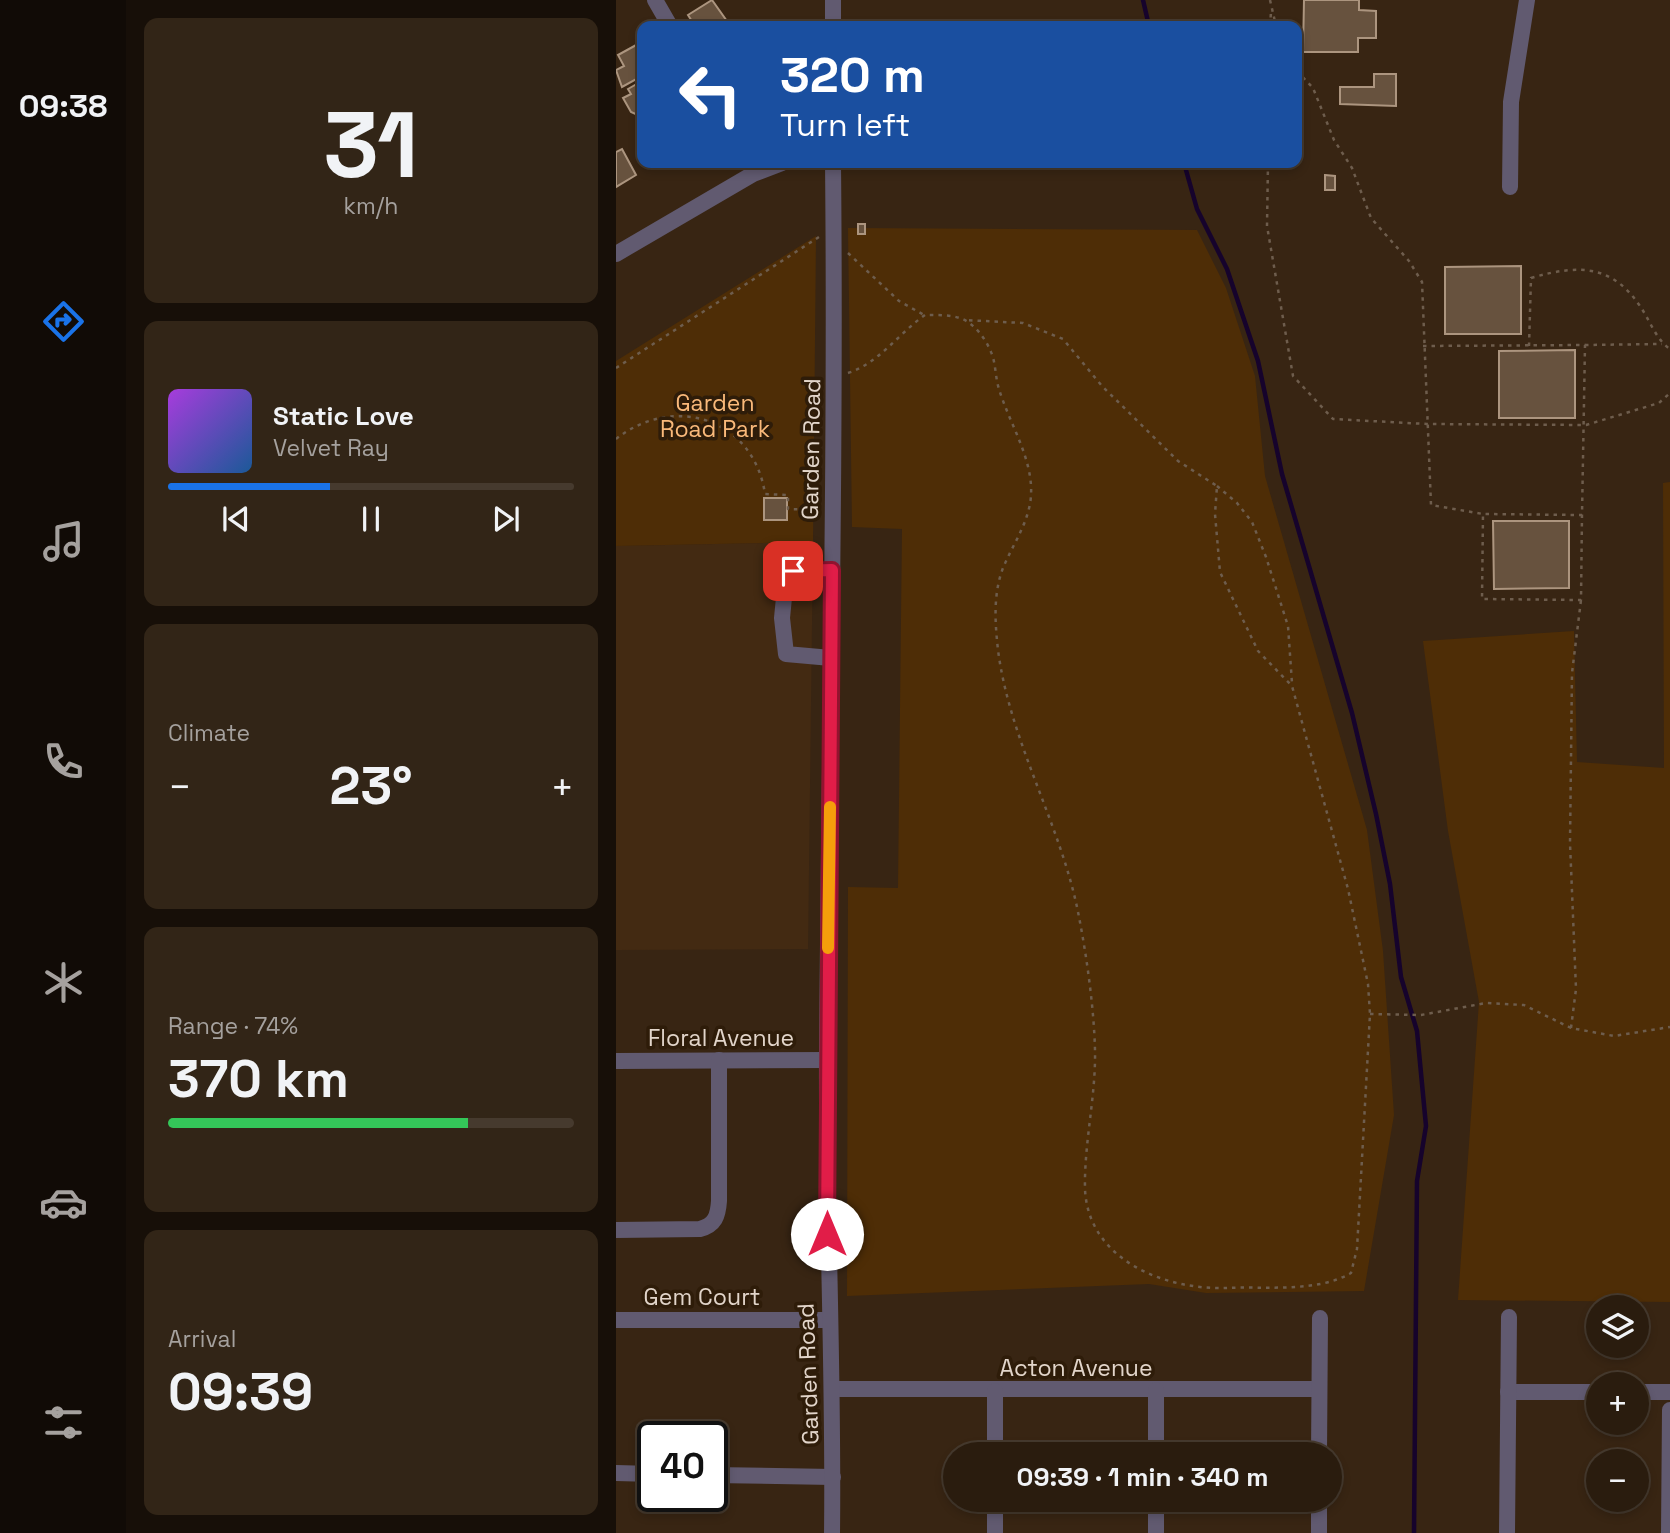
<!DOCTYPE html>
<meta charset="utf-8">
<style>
body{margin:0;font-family:"Space Grotesk",sans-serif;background:#322517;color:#f1f3f6;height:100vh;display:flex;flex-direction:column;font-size:26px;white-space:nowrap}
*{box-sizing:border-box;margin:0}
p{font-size:23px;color:#a5a19e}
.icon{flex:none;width:38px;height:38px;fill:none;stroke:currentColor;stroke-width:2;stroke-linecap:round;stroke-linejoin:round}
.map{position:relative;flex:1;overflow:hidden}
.drawer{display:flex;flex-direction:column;gap:18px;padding:18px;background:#170f08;width:490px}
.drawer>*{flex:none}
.hud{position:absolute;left:21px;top:21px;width:665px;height:147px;border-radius:14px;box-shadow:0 4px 10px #0003,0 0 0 2px #463a2e;background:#1a4fa0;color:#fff;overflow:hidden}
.controls{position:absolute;left:970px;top:1295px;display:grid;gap:14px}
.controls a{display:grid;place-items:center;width:63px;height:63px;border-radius:50%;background:#2a1c0e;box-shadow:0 4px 10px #0003,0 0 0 2px #463a2e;font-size:35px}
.speed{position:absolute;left:21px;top:1421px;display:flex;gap:14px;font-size:35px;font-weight:700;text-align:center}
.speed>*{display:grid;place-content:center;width:91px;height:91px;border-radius:50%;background:#2a1c0e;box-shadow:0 4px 10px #0003,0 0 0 2px #463a2e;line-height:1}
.speed .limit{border:4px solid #111;border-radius:10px;background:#fff;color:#111}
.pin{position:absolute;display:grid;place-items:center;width:60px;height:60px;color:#fff;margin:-30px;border-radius:14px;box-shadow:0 4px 10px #0006}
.me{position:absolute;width:77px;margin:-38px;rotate:0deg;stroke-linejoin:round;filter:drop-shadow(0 0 5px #0008)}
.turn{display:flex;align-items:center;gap:24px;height:147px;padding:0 28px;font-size:32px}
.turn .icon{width:91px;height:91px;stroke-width:2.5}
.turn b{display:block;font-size:49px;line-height:60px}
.big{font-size:52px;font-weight:800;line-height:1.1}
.drawer .card{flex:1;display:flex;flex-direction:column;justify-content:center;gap:10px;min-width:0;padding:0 24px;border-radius:14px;background:#322517}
.drawer .dial{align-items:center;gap:0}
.dial b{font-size:91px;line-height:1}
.song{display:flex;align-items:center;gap:21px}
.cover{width:84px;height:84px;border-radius:10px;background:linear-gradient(135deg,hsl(280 70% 55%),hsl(210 70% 35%))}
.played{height:7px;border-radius:4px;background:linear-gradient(90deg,#1a73e8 40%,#463a2e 40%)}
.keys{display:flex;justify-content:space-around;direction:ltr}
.heat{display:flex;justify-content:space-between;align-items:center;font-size:38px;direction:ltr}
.charge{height:10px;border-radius:5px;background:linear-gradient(90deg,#34c759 74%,#463a2e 0)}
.trip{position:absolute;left:327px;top:1442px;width:399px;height:70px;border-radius:35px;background:#2a1c0e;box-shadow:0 4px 10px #0003,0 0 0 2px #463a2e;font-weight:800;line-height:70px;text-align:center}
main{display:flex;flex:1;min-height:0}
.tab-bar{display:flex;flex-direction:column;width:126px;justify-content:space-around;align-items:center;background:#110b06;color:#a5a19e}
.tab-bar .icon{width:49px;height:49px}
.tab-bar .on{color:#1a73e8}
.tab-bar b{font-size:32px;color:#f1f3f6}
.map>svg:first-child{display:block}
</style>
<main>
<nav class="tab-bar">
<b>09:38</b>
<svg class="icon on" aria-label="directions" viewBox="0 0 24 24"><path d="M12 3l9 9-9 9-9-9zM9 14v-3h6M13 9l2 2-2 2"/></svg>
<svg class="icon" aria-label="music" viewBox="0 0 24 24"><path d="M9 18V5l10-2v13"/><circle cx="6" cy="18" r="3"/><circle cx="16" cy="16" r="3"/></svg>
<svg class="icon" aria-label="phone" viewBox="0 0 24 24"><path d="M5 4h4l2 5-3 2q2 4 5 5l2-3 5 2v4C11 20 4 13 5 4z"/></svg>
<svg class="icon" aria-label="climate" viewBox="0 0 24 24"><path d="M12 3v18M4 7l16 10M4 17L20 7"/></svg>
<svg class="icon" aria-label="car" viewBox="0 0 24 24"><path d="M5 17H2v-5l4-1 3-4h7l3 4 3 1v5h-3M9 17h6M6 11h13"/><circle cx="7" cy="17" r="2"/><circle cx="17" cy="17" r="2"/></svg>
<svg class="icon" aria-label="filters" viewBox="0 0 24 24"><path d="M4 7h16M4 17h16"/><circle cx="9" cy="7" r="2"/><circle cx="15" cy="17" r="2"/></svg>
</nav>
<section class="drawer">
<div class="card dial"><b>31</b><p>km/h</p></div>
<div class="card">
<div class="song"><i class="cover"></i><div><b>Static Love</b><p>Velvet Ray</p></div></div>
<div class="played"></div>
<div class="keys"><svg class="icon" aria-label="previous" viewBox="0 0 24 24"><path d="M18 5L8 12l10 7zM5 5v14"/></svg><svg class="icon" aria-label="pause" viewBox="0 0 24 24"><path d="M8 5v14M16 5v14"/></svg><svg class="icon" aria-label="next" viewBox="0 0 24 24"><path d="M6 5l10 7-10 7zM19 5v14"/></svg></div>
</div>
<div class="card"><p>Climate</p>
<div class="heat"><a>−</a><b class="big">23°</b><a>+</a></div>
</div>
<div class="card"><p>Range · 74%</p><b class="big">370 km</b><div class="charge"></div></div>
<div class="card"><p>Arrival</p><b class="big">09:39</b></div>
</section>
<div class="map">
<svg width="1054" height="1533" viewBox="0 0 1054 1533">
<rect width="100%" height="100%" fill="#382513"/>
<path fill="#432a12" d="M197 542 192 949 0 950V546Z"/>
<g fill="#4e2d06">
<path d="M232 228 581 230 610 288 639 376 649 476 751 830 767 951 778 1115 748 1291 590 1293 533 1284 231 1296 232 887 282 888 286 529 236 527Z"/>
<path d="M200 236 197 542 0 546V361Z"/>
<path d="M1054 482V1302L842 1300 863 1002 832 831 807 641 958 631 961 762 1048 768 1047 483Z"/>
</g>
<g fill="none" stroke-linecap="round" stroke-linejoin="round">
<g stroke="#16032c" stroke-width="4.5">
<path d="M527 0 533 26"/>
<path d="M568 163 581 209 611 269 642 361 666 474 736 713 760 814 774 884 785 977 801 1031 810 1126 801 1181 798 1533"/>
</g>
</g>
<g fill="#67523e" stroke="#ac957f" stroke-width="2">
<path d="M96 0 113 24 95 26 92 21 79 26 72 15Z"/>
<path d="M688 0H743V10L760 11V38H742V52H687Z"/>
<path d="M22 44 26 52V76L6 87 0 70 8 66 2 55Z"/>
<path d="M758 74H780V106L724 104V87H758Z"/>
<path d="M26 81V117L15 112 7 98 15 94 12 89Z"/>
<path d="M6 149 20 175 0 187V152Z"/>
<path d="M709 175 719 176V190H709Z"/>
<rect x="242" y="224" width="7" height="10"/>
<path d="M905 266V334H829V267Z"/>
<path d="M959 350V418H883V351Z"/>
<rect x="148" y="498" width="23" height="22"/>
<path d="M877 521H953V588L878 589Z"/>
</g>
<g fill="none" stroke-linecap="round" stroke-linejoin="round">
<g stroke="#6e5d4d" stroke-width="2.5" stroke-dasharray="3.5 5" stroke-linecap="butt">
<path d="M654 0 660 26"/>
<path d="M654 26 655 12"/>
<path d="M681 71 697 88 718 140 736 168 755 218 793 261 806 282 815 505 867 514"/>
<path d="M652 163 651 226 677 376 717 419 811 424 970 425 1043 403 1054 393"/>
<path d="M232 253 283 301 308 315"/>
<path d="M969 345 1046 344"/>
<path d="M807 346 969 345 966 515 867 514 866 599 965 600 966 515"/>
<path d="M913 346 915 278C966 263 1000 265 1029 314 1036 326 1042 341 1054 349"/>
<path d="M0 368 203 237"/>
<path d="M232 373C263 363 282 334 309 315 322 315 340 314 352 322 362 329 370 340 375 352 380 363 379 377 383 389 394 426 421 464 414 504 409 529 396 546 387 568 377 594 379 623 382 650 394 743 446 826 463 917 471 958 478 1009 479 1050 480 1096 468 1143 469 1189 472 1260 549 1290 610 1288 648 1286 701 1293 735 1273L741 1249 754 1014 752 984 732 889 676 686 642 651 604 572 599 514 601 486 562 461 486 386 447 339 407 323 349 320"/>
<path d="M0 439C58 393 138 419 149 494L172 495V509L203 510"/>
<path d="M601 486 621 503 636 522 650 557 672 626 676 683"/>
<path d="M754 1014 805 1015 870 1003 908 1005 955 1028 998 1036 1054 1027"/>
<path d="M955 1028 960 989 954 843 956 673 965 600"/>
</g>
<g stroke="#615a70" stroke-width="16">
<path d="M39 0 54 26"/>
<path d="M217 0V26"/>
<path d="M894 187 895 102 911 0"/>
<path d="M0 254 137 174 166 163"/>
<path d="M215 658 170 654 166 618 170 577 177 571 216 570"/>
<path d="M0 1061 211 1060"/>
<path d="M0 1230 84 1229C99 1225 102 1216 103 1201V1060"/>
<path d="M0 1320H213"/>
<path d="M217 1389H703"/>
<path d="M540 1390V1454"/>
<path d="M892 1392H982"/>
<path d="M1020 1392H1054"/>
<path d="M379 1454V1391"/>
<path d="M703 1454 704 1318"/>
<path d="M0 1473 37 1474"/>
<path d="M96 1475 217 1477"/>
<path d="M540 1500V1533"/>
<path d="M216 1533C218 1375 210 1217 211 1058 213 760 220 461 217 163"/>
<path d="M379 1533V1500"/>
<path d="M703 1533V1500"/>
<path d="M891 1533 893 1317"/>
<path d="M1053 1533 1054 1410"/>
</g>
</g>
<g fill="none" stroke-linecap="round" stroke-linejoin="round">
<g stroke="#92132f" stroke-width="18">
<path id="route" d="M177 571 216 570 211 1234"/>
</g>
<use href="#route" stroke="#e11d48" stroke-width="12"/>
<path stroke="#f59e0b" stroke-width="12" d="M212 948 214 807"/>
</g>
<g text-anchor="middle" stroke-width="7" stroke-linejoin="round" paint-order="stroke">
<g font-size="23" fill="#fab97a" stroke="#2e1c09">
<text x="99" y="411">Garden<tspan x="99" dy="26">Road Park</tspan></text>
</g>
<g font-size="23" fill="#e2d5ca" stroke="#2e1c09">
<text transform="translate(195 449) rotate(-89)" y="8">Garden Road</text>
<text x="105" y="1046">Floral Avenue</text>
<text x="86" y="1305">Gem Court</text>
<text x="460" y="1376">Acton Avenue</text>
<text transform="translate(192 1374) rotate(-92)" y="8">Garden Road</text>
</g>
</g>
</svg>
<div class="controls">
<a><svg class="icon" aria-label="layers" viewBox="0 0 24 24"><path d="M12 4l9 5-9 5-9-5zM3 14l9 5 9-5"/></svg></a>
<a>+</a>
<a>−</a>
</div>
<div class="speed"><div class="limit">40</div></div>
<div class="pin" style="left:177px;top:571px;background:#d93025"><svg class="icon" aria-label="arrive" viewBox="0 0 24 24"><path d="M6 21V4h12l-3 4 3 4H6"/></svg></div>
<svg class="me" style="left:211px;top:1234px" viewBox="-20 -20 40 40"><circle r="19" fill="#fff"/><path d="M0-13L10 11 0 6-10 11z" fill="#e11d48"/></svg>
<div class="trip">09:39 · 1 min · 340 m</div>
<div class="hud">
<div class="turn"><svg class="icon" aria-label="left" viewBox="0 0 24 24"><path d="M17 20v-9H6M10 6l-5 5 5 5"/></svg><div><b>320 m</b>Turn left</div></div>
</div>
</div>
</main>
